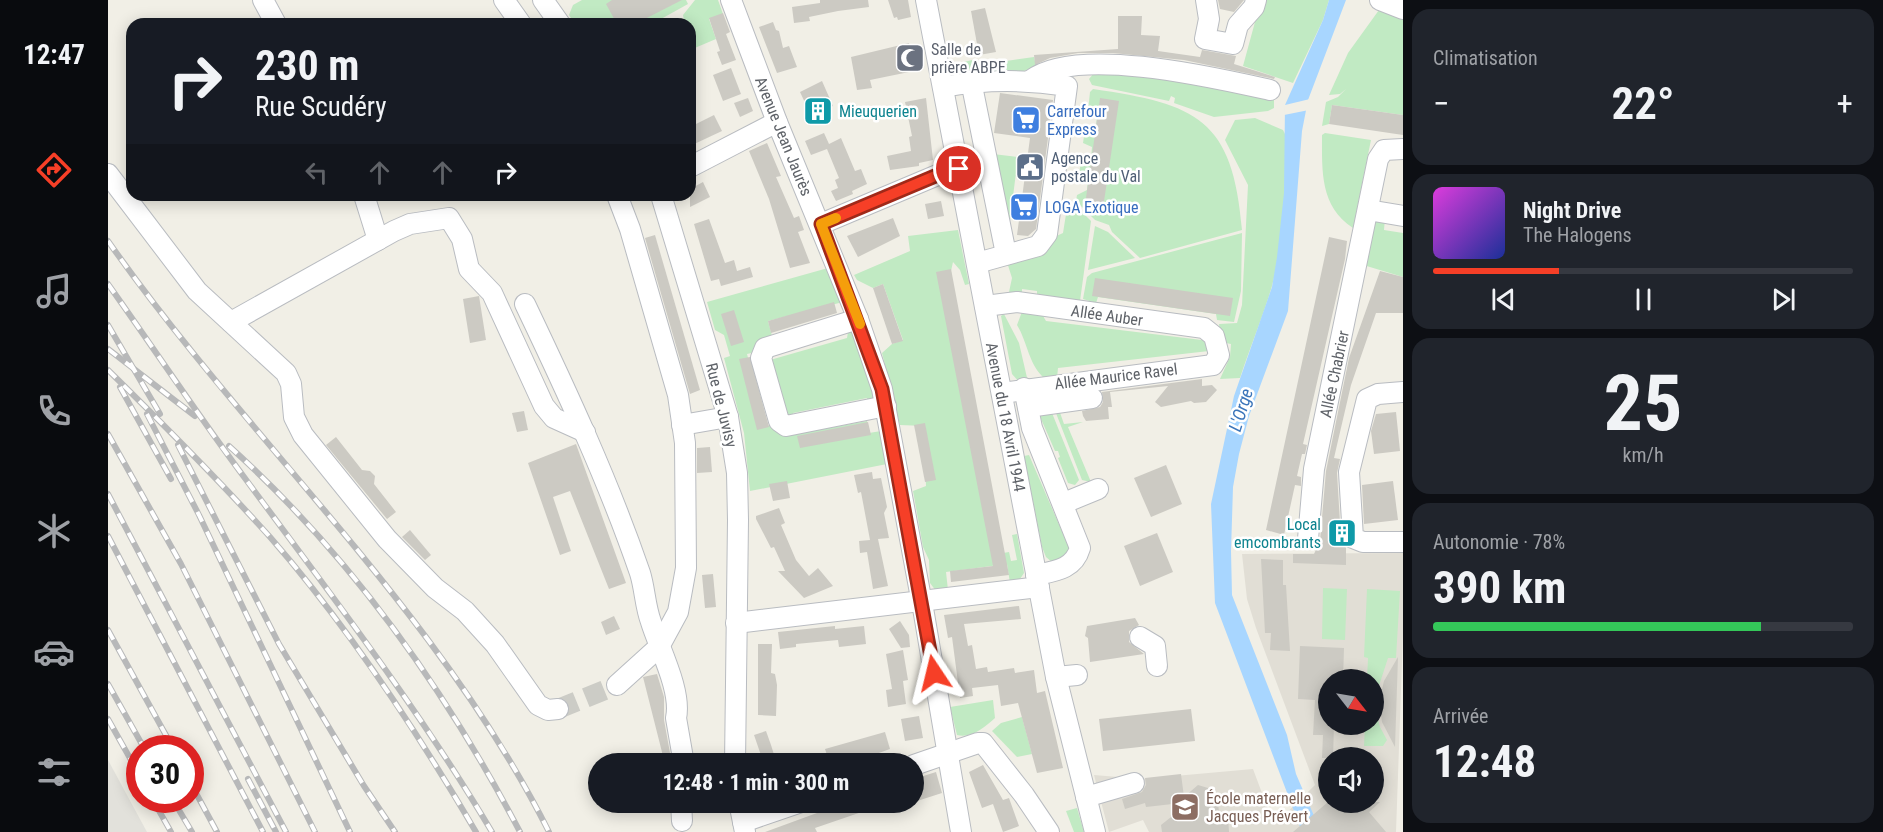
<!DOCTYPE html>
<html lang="fr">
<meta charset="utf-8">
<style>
body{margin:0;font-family:"Roboto Condensed",sans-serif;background:#20242c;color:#f1f3f6;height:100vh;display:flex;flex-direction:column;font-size:22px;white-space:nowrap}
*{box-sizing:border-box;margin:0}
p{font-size:20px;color:#9ea1a6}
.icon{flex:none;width:33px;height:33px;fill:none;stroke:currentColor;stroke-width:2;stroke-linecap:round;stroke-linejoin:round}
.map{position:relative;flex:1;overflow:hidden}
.panel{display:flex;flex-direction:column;gap:9px;padding:9px;background:#0d0f14;width:480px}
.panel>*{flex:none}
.guide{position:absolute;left:18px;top:18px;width:570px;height:183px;border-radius:18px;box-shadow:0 3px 15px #0003;background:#171b24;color:#f1f3f6;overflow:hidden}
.needle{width:39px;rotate:121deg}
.fabs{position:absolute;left:1210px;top:669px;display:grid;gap:12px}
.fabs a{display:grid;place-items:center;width:66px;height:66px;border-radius:50%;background:#171b24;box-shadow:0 3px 15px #0003;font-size:30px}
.speed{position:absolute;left:18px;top:735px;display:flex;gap:12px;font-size:30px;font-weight:700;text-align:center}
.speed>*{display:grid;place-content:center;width:78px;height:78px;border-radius:50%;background:#171b24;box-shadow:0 3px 15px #0003;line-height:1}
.speed .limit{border:9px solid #d22;background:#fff;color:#111}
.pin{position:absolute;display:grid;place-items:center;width:51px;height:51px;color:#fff;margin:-26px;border:3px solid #fff;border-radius:50%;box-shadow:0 2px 6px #0007}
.me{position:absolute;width:66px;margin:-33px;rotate:350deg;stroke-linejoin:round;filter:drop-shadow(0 0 4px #0008)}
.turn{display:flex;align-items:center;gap:21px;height:126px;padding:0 30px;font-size:27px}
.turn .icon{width:78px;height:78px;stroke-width:2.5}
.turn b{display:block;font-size:42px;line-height:51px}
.lanes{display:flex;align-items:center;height:57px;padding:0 30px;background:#0003;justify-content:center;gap:30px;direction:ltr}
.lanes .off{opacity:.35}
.big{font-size:45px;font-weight:700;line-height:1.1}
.panel .tile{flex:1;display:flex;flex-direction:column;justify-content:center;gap:9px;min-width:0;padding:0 21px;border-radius:18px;background:#20242c}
.panel .dial{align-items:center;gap:0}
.dial b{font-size:78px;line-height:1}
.song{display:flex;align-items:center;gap:18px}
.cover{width:72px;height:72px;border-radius:9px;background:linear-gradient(135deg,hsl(300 70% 55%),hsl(230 70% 35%))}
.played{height:6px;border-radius:3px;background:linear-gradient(90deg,#f63f27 30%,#363941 30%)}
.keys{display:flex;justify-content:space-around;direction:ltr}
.heat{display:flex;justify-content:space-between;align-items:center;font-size:33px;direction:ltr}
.charge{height:9px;border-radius:4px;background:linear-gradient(90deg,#34c759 78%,#363941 0)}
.trip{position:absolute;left:480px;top:753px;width:336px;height:60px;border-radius:30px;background:#171b24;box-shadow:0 3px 15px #0003;font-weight:700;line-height:60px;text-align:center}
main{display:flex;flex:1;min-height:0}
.tabs{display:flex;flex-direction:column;width:108px;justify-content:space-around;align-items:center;background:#090b0e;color:#9ea1a6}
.tabs .icon{width:42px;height:42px}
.tabs .current{color:#f63f27}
.tabs b{font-size:27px;color:#f1f3f6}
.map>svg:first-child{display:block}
</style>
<main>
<nav class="tabs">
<b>12:47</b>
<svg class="icon current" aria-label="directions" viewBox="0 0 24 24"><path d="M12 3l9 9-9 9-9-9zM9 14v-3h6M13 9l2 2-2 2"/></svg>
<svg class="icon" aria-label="music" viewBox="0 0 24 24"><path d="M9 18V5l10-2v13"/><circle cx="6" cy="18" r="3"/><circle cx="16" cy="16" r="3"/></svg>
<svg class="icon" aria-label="phone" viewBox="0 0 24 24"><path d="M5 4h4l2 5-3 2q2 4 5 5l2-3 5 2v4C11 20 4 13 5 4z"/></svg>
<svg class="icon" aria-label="climate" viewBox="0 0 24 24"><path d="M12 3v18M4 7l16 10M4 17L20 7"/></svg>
<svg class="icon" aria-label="car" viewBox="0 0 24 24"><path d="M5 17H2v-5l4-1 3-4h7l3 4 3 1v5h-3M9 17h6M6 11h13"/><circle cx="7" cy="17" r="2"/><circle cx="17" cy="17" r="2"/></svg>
<svg class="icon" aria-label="filters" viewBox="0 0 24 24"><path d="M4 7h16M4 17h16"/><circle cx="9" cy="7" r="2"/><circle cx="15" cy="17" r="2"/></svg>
</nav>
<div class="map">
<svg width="1295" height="832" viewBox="0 0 1295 832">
<rect width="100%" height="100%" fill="#f1efe6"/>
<path fill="#e2e1db" d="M0 760 39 832H0Z"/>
<path fill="#e1ded5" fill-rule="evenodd" d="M1295 553V633L1288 832H1041L1035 820 1001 832 986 775 1010 777 1011 781 1145 769 1166 825 1207 785 1148 628 1139 599 1134 554ZM1221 680H1266V724H1221ZM1221 758H1266V802H1221Z"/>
<g fill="#c1eac3">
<path d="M474 0H578L580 4 544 24H467L461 15 465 5Z"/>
<path d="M587 0H610L615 14 601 19 608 39 582 50 583 28 576 20 575 15Z"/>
<path d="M1153 0H1221L1215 20 1185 83 1135 66Z"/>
<path d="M1271 10 1295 19V115L1224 105 1221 124 1214 126 1218 102 1230 97 1238 89 1232 94 1221 95 1240 53Z"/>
<path d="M926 57 928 66 906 75H864L856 62 864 60 865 64 871 65Z"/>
<path d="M1005 70 1166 98V108L1160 111 1106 117 1066 103 1067 98 1063 96 1061 101 984 85 981 79 986 73Z"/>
<path d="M985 89C1089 104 1125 119 1134 230L1032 258 1004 232 1001 225 987 220 968 201 969 195 979 190 980 179 971 175 973 161 983 158 984 147 975 143 977 130 988 127 989 115 980 111 982 92Z"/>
<path d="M1147 118 1175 130 1177 134C1179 181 1176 241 1164 286 1155 317 1142 347 1132 378L1112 379 1122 357 1123 344 1113 342 1111 324 1129 323 1134 305 1140 185 1117 140 1127 120Z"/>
<path d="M1217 133 1263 140 1245 228C1212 206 1214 172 1214 135Z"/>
<path d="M885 154 910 157 902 220H898Z"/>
<path d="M965 203 983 221 972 301 929 295V291L914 289V293L901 292 904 278 898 259 955 233 959 208H962Z"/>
<path d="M1277 218 1276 230 1295 233V277L1252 264 1264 221Z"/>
<path d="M987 226 1000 232 1027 258 980 270Z"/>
<path d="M850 230 861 284 857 285 852 270 845 262 843 271 884 555 901 552 903 561 909 560 904 535 909 534 916 573 910 582 902 583 899 564 838 572 840 590 828 591 822 583 821 560 815 547 805 491 818 486 816 426 792 425 774 353 784 344 795 340 775 284 765 288 749 280 746 275 802 251 800 236Z"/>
<path d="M1134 233 1133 291 1126 322 1109 320 1108 314 990 297 988 303 975 299 979 277 984 273Z"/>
<path d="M720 268 735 302 660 321 664 336 648 352 639 354 658 426 669 424 705 431 759 421 761 433 773 431 779 464 642 491 636 433 616 358 622 356 616 335 607 330 599 302Z"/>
<path d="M915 309H931L938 321 1102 341 1101 351 950 368 949 378 937 379C920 364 920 343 909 325Z"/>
<path d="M896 314 911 343 920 382 912 383 904 374 893 316Z"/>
<path d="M741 326H744L768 405 760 407 759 398 685 413 686 421 679 422 662 360 739 338Z"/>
<path d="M950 407 956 424 975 422 960 427 983 482 974 480 946 408Z"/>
<path d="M942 408 971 480 967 485 960 483 950 458 952 457 950 451H947L930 412Z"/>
<path d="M921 455 959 543 963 545V556L945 563 938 557 934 547 916 456Z"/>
<path d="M1215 588 1239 589 1237 640 1214 639Z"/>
<path d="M1259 589 1292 591 1288 658H1280L1267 698 1266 680 1259 679 1260 658 1256 657Z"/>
<path d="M885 700 887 718C877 727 863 739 849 735L842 707Z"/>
<path d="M1266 705 1272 727 1279 740 1275 746H1256L1257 725 1266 724Z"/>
<path d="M914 717 924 754 909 757 884 731 893 723Z"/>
<path d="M969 808 976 832H966L958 811Z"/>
</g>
<path fill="#a8d6ff" d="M1221 0H1238L1200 100 1194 131 1180 311 1141 416 1131 454 1125 487 1123 551 1124 595 1179 735 1188 774 1213 832H1194L1107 603 1103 504 1126 396 1164 287 1169 257 1176 193 1177 105 1215 20Z"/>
<path fill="#f1efe6" d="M1202 99 1201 110 1176 115 1177 105Z"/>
<g fill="#cccac3">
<path d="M504 0H574L527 24H509L498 4Z"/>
<path d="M712 0H760L761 7 730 11 701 17 702 21 686 23 684 7 712 3Z"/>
<path d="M780 0H800L803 17 790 20 789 17 786 18Z"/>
<path d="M1110 0H1136L1126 12 1112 9Z"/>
<path d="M877 8 888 52 871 55 863 11Z"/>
<path d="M615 13 622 32 618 34 628 60 614 65 609 52 612 51 601 18Z"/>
<path d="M1010 16H1034L1033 35 1052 36 1050 51 1092 57 1094 50 1128 56 1126 64 1167 77 1166 79 1076 60 1005 53H970L942 58 927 65 926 55 1010 49Z"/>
<path d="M665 22 668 30 671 31 675 48 681 46 689 67 669 73 651 27Z"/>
<path d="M801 43 806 71 762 80 764 88 749 90 743 57Z"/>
<path d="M623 68 633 94 615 101 605 75Z"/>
<path d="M714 81 725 106 717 109 721 117 707 124 692 92Z"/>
<path d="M892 93 945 100 928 229 920 236 909 235 922 138 886 133Z"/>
<path d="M640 98 645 111 632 117 626 103Z"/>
<path d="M818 98 825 160 811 163V166L782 170 779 156 803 151 801 137 804 136 797 102Z"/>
<path d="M992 98 1011 101 995 208 977 205Z"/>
<path d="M1224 105 1295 115V135L1221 124Z"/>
<path d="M606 115 614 131 582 146V127Z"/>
<path d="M716 133 721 144 733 138 747 171 753 169 759 184 744 191 745 194 728 201 723 191 730 188 727 180 731 178 719 149 703 155 697 141Z"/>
<path d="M659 143 673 176 668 177 686 218 691 216 696 230 690 232 702 263 682 268 661 199 641 151Z"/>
<path d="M595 182 602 197 582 207V189Z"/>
<path d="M833 201 836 216 820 219 817 204Z"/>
<path d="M785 218 792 236 750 257 739 236Z"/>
<path d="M601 219 617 263 626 260 629 271 642 267 645 277 613 286 611 279 603 281 586 224Z"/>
<path d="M547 235 592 390 582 394 537 238Z"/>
<path d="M1221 237 1239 241 1237 259 1195 444 1199 445 1197 454H1194L1189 476 1193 477V486L1187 485 1176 535 1158 530Z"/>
<path d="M843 269 901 575 843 582 842 571 885 566 828 272Z"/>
<path d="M1272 271 1295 277V313H1268L1243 385 1229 445 1226 458 1232 459 1229 473 1233 539 1238 548V565L1185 563V554H1206L1212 541 1218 471 1241 358Z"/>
<path d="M987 278 1125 298 1122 316 984 296Z"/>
<path d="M775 284 795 341 784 344 765 288Z"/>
<path d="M371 296 378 340 362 343 355 299Z"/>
<path d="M726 302 729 313 663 333 660 321Z"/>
<path d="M626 310 636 342 623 346 613 314Z"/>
<path d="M642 357 661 427 649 430 631 359Z"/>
<path d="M1094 379V386L1104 385 1109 390 1098 402 1086 403 1083 401 1053 407 1047 402 1060 386 1002 392 1004 407H1000L1001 419 978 421 975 416 974 411 992 407 995 402 994 392Z"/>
<path d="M416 411 420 430 409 432 404 413Z"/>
<path d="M1288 412 1292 451 1266 454 1263 431 1268 414Z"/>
<path d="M760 422 763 435 692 448 689 436Z"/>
<path d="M817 423 828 480 817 482 806 425Z"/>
<path d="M228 437 254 470 262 471 267 476 266 484 288 512 279 519 218 445Z"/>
<path d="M468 444 518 583 501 589 462 491 445 497 463 551 452 555 420 463Z"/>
<path d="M602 447 604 472 589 473V448Z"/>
<path d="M1058 465 1074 504 1043 517 1026 478Z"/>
<path d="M764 472 765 479 773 478 779 507 776 513 781 538 770 539 780 586 765 589 759 552 752 553 751 541 762 540 753 492 750 493 746 475Z"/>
<path d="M679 481 682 498 665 501 661 484Z"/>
<path d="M1285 481 1290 520 1256 524 1254 485Z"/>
<path d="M671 508 677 523 673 525 688 560 701 576 710 568 725 586 696 598 670 571H677L666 547 663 548 648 519V516Z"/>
<path d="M302 530 323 555 317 560 294 537Z"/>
<path d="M1049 533 1065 572 1032 586 1016 546Z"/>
<path d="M1153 559 1175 560V585H1178L1182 651 1162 650 1163 633H1157Z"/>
<path d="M605 574 608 607 597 608 594 575Z"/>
<path d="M911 606 913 619 856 624 860 646 864 645 868 669 879 667 880 672 906 668 907 673 926 670 929 693 937 691 955 768 929 773 910 703 893 706 890 685 864 688 865 696 852 698 844 637 840 638 836 615Z"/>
<path d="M506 616 512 629 498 635 493 622Z"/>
<path d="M1027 618 1031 625 1021 631V642L1036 654 982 662 980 638 977 636 979 626Z"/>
<path d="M792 621 801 635 802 647 793 648 781 629Z"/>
<path d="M727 626V629L756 626 758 644 731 647 730 640 688 644V647L672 649 670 632Z"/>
<path d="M650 644H664L663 673 667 674 669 685 668 716 650 715Z"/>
<path d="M1192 646 1236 648 1235 680H1221V724H1226L1225 758H1214L1215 735H1205L1207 700 1190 699Z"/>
<path d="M795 650 800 680 795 681 798 704 780 707 778 690 784 689 778 654Z"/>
<path d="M1290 657 1287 747 1274 722 1271 702 1276 681Z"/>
<path d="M549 674 556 697V720L564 764H557L535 677Z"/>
<path d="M1083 709 1087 741 995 751 991 719Z"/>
<path d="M811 716 815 738 797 741 793 719Z"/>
<path d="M658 731 663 745 669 764H656L646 735Z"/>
<path d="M777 732 782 749 740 764H722L717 749Z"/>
<path d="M875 765 895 800 901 798 911 826 895 832 885 804 874 808 861 772Z"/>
<path d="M828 772 834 793 806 802V779Z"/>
<path d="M1073 774 1076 797 1090 785 1100 788 1101 799 1110 803 1111 812 1120 817 1121 832H1054L1053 825 1082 802 1038 807 1037 803 1017 809 1014 799 1034 792 1038 785 1037 778Z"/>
<path d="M739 802 777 804 707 828 709 832H657Z"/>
<path d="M1272 802 1261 812 1278 832H1185L1220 802Z"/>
</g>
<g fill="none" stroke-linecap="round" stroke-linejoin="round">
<path stroke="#ccccc6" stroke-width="20" stroke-dasharray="20 10" stroke-linecap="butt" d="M450 709 509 685"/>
<g stroke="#b9bcc1" stroke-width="22">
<g id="minor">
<path d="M155 0 168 24"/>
<path d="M396 0 413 24"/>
<path d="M435 0 452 24"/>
<path d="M623 0 669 122 750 319 774 389 816 614 853 832"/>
<path d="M818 0 948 677 987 832"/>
<path d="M1098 0 1101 19 1097 39 1125 44 1130 25 1146 7 1148 0"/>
<path d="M1272 0 1295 9"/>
<path d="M923 80C968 45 1108 78 1162 90"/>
<path d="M863 81 898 254"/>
<path d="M835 87C878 79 916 79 959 86L939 234 930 246 869 263"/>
<path d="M582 167 669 122"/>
<path d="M0 174 89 291 178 373 183 384 186 417 195 435 279 539 327 588 357 611 387 644 430 705 440 710 450 709"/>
<path d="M256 195 270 240"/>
<path d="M509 195 522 229 570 395 577 443 578 568 570 612 551 647 509 685"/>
<path d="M553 195 620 417 629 473 630 520 627 764"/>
<path d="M1260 210 1295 216"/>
<path d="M713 224 839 171 851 169"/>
<path d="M417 304C459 392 500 480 532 573 537 589 537 606 543 622 551 648 574 691 568 718L576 764"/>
<path d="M877 306 909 302 1096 328 1106 336 1111 355 1105 365 894 393"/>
<path d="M750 319 657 348 653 358 671 421 678 426 778 406"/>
<path d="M123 322 286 231 302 224 341 218 354 239 361 269 384 293 436 406 446 418 477 432"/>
<path d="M916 388 924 428 972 548C966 569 948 571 928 575"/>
<path d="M1295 392 1270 394 1259 399 1241 472 1245 538 1255 542H1295"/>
<path d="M920 407 984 398"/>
<path d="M574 425 620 417"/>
<path d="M956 503 990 489"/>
<path d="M1200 539 1206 469 1270 159 1276 150 1295 149"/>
<path d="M628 623 931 587"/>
<path d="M1032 637 1047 646 1049 666"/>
<path d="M948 677 969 675"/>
<path d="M806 765 870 743H875L916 795 941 832"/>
<path d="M978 797 1026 783"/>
<path d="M573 802 574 821"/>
<path d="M631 802 637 832"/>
<path d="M635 822 693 802"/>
</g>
</g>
<use href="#minor" stroke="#fff" stroke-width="20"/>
<g stroke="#b7b8b9" stroke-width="6">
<g id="rail">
<path d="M0 241C141 442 330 610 441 832"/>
<path d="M0 284C47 350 91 417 139 481 224 596 311 709 384 832"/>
<path d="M0 325 52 414"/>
<path d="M0 349 87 416"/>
<path d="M0 370C55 424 110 479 162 537 237 623 310 733 368 832"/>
<path d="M12 387 63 479"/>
<path d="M39 414 91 515 242 832"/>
<path d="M0 434 73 564 207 832"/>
<path d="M70 445 171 644 256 786 287 832"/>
<path d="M121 446C242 555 337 689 412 832"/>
<path d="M0 494 178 832"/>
<path d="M0 536 155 832"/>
<path d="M0 630 65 748"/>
<path d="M0 684 36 748"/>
<path d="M0 719 32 776"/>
<path d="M140 779 168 832"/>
<path d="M82 782 109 832"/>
<path d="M45 800 63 832"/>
<path d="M65 800 84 832"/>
</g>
</g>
<use href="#rail" stroke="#fff" stroke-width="4" stroke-dasharray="11" stroke-linecap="butt"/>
</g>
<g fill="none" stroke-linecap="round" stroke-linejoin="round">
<g stroke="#a02919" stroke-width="15">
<path id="route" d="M826 673 774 389 713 224 839 171 851 169"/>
</g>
<use href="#route" stroke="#f63f27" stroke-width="10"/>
<path stroke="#f59e0b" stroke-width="10" d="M728 218 713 224 752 324"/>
</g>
<defs>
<g id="mosque-square" transform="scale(1.5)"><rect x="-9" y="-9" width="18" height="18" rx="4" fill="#6b7280" stroke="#fff"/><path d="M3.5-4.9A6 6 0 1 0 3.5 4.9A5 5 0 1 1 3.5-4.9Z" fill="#fff"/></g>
<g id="building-square" transform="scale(1.5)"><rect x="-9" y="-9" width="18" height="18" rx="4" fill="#0f9aa8" stroke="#fff"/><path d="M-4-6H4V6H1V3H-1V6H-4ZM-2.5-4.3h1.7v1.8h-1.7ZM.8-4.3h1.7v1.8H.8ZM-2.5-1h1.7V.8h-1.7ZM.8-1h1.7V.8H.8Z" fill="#fff"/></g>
<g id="supermarket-square" transform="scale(1.5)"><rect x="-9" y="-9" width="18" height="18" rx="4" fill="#3f7fe0" stroke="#fff"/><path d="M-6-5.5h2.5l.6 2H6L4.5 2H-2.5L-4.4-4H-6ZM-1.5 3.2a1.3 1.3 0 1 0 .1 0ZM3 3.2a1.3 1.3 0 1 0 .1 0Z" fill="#fff"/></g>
<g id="civic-square" transform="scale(1.5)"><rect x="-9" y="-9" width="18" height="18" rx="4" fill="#5c6f8a" stroke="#fff"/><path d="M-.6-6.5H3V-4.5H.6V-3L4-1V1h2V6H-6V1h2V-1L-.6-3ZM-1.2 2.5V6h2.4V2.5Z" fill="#fff"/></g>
<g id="school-square" transform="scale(1.5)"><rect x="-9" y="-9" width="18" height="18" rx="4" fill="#8d6e63" stroke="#fff"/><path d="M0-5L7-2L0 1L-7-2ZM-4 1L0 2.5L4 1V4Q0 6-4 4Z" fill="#fff"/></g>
</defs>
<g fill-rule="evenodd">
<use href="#mosque-square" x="802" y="58"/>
<use href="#building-square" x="710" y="111"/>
<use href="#supermarket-square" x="918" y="120"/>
<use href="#civic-square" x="922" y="167"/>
<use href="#supermarket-square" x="916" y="207"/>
<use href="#building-square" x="1234" y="533"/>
<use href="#school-square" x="1077" y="807"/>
</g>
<g text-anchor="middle" stroke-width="5" stroke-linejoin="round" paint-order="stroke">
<g font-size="16" fill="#5b616d" stroke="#fff" text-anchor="start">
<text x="823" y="55">Salle de<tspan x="823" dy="18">prière ABPE</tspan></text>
</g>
<g font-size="16" fill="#0d838f" stroke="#fff" text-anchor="start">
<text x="731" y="117">Mieuquerien</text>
<text x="1213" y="530" text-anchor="end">Local<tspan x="1213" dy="18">emcombrants</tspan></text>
</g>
<g font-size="16" fill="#366cbe" stroke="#fff" text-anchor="start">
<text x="939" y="117">Carrefour<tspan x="939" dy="18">Express</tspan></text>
<text x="937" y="213">LOGA Exotique</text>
</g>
<g font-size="16" fill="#5e6268" stroke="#fff">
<text transform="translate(676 136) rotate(68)" y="6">Avenue Jean Jaurès</text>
<text transform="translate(999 315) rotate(8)" y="6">Allée Auber</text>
<text transform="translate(1226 374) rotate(-78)" y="6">Allée Chabrier</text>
<text transform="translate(1008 376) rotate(-7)" y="6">Allée Maurice Ravel</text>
<text transform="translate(614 405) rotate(76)" y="6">Rue de Juvisy</text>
<text transform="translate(898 417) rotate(79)" y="6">Avenue du 18 Avril 1944</text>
</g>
<g font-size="16" fill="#4e5e75" stroke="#fff" text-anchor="start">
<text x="943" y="164">Agence<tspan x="943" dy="18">postale du Val</tspan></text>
</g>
<g font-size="16" fill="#785e54" stroke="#fff" text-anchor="start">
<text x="1098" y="804">École maternelle<tspan x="1098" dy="18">Jacques Prévert</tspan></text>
</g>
<g font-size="18" font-style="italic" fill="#3b75ba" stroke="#fff">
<text transform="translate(1133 410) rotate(-73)" y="6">L'Orge</text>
</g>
</g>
</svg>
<div class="fabs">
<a><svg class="needle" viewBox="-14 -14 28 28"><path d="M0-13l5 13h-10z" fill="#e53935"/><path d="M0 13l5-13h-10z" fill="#9ea1a6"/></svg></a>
<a><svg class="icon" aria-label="sound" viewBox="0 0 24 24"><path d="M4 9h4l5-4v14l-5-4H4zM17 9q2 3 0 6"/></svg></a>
</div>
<div class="speed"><div class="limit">30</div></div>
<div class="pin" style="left:851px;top:169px;background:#d93025"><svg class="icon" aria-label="arrive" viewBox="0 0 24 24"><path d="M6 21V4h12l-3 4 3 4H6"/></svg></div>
<svg class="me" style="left:826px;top:673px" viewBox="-20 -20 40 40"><path d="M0-17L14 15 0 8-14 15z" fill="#f63f27" stroke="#fff" stroke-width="4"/></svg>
<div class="trip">12:48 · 1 min · 300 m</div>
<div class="guide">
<div class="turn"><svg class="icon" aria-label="right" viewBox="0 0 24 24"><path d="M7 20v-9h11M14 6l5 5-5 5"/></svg><div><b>230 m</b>Rue Scudéry</div></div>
<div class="lanes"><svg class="icon off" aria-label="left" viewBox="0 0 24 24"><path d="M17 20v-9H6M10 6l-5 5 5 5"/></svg><svg class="icon off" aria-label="ahead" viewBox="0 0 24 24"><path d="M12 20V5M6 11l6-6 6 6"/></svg><svg class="icon off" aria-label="ahead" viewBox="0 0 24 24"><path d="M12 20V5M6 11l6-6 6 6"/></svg><svg class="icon" aria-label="right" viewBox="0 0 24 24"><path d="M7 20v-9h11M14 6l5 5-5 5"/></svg></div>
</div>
</div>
<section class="panel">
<div class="tile"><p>Climatisation</p>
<div class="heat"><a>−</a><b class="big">22°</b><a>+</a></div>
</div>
<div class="tile">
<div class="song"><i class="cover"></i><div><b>Night Drive</b><p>The Halogens</p></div></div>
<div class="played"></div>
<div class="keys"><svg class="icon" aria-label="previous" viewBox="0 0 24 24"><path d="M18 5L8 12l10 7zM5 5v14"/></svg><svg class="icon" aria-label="pause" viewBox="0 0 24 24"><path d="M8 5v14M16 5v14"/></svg><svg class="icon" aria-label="next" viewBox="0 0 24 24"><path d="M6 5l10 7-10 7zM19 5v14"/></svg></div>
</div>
<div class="tile dial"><b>25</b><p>km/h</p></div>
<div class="tile"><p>Autonomie · 78%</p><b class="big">390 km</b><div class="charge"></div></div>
<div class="tile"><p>Arrivée</p><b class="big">12:48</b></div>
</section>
</main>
